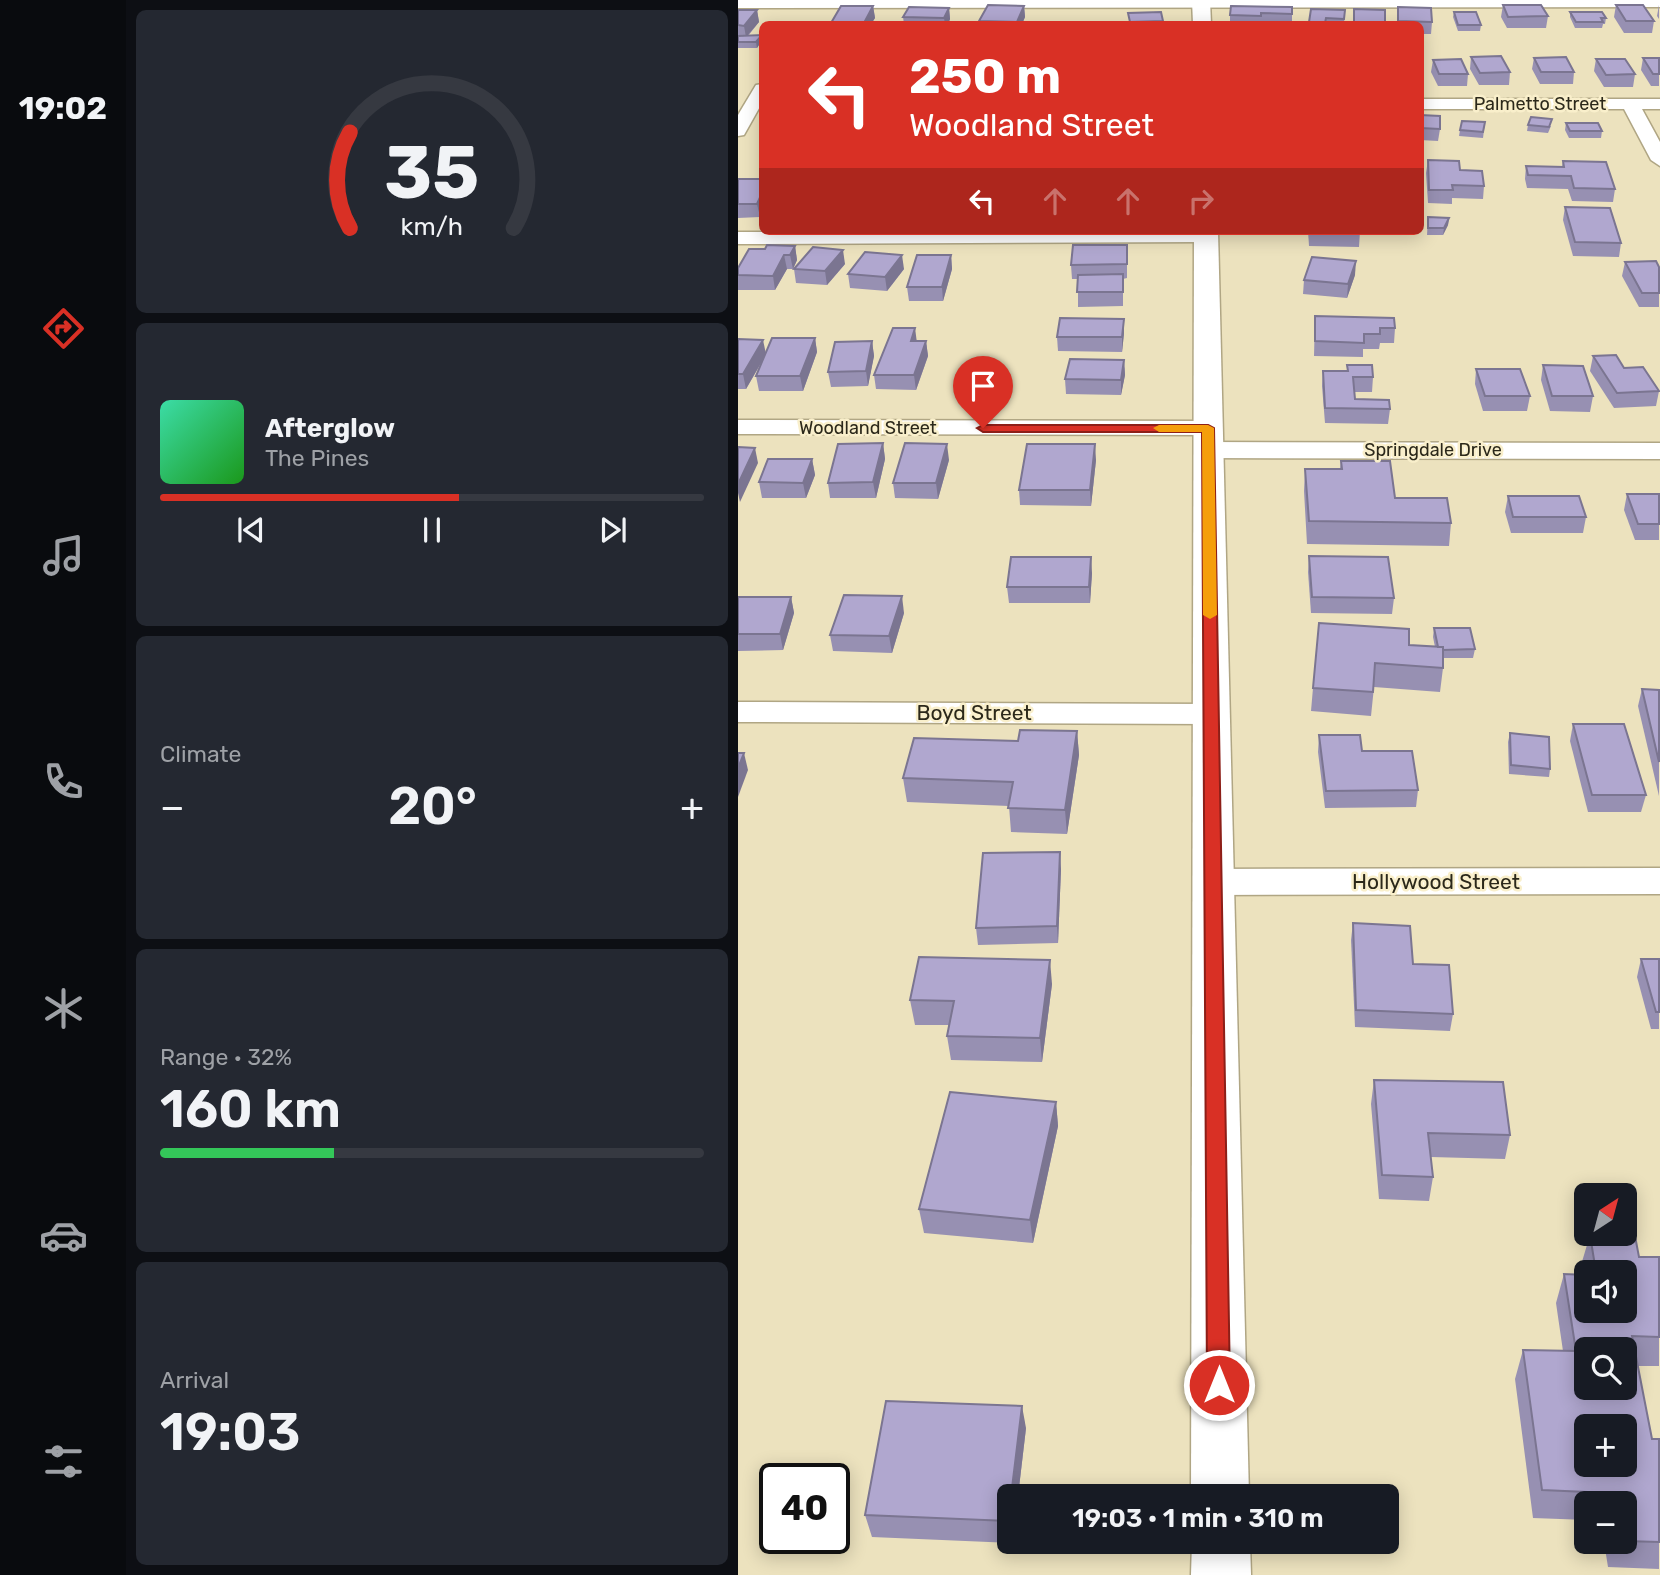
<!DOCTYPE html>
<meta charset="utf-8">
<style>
body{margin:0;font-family:Rubik,sans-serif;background:#242831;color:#f1f3f6;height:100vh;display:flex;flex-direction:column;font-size:26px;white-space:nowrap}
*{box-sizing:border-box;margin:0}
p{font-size:23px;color:#9ea1a6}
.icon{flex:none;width:38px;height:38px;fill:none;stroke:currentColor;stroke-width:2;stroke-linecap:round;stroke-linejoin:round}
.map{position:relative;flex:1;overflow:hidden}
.details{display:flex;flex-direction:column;gap:10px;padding:10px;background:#0d0f14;width:612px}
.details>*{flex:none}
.guide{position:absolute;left:21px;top:21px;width:665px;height:214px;border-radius:10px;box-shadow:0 4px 18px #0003;background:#d93025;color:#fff;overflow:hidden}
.needle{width:46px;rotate:36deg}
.fabs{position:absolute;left:836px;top:1183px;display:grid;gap:14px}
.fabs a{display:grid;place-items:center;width:63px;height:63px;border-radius:10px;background:#171b24;box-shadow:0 4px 18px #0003;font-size:35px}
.speed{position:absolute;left:21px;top:1463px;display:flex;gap:14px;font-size:35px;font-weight:700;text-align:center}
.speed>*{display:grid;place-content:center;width:91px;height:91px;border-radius:50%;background:#171b24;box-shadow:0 4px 18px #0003;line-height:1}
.speed .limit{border:4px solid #111;border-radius:10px;background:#fff;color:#111}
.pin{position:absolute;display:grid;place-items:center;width:60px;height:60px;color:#fff;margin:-72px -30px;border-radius:50% 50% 50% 0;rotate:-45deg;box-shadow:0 0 7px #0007}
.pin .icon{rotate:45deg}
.me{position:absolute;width:77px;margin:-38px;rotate:0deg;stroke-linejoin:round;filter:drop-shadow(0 0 5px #0008)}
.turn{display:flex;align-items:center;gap:24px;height:147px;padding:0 35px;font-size:32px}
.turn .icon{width:91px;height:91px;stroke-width:2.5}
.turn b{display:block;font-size:49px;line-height:60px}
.lanes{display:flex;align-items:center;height:66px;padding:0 35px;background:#0003;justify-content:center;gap:35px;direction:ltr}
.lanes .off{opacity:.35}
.big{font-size:52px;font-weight:600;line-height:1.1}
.details .card{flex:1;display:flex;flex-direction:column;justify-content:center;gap:10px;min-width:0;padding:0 24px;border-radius:10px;background:#242831}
.details .dial{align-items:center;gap:0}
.dial svg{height:182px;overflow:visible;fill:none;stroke:#363941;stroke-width:7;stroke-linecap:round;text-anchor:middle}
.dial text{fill:#f1f3f6;stroke:none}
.song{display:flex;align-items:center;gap:21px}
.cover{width:84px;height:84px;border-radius:10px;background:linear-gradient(135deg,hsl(160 70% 55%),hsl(120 70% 35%))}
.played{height:7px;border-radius:4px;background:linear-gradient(90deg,#d93025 55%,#363941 55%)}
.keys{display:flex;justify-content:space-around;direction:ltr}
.heat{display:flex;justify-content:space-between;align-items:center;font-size:38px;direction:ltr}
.charge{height:10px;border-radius:5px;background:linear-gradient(90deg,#34c759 32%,#363941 0)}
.trip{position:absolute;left:259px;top:1484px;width:402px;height:70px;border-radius:10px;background:#171b24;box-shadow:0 4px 18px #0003;font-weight:600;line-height:70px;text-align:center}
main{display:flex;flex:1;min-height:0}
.tab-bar{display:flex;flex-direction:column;width:126px;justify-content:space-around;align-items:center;background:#090b0e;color:#9ea1a6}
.tab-bar .icon{width:49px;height:49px}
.tab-bar .current{color:#d93025}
.tab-bar b{font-size:32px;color:#f1f3f6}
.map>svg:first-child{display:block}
</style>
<main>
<nav class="tab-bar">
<b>19:02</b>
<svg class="icon current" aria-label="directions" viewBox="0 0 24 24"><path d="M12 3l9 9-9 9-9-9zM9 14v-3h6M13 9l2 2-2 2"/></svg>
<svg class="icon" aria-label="music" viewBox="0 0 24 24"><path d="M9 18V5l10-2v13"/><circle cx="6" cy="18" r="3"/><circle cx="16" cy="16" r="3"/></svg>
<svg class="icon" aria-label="phone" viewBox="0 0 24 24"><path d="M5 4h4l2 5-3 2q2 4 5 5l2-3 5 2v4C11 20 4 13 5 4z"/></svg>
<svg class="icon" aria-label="climate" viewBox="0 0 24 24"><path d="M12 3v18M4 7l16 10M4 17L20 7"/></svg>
<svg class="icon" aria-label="car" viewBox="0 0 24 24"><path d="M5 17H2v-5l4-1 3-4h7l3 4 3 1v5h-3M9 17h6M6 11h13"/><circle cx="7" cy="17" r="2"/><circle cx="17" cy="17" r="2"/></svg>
<svg class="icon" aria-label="filters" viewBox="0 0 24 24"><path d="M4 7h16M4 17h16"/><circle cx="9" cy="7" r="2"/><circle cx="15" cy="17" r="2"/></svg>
</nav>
<section class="details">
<div class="card dial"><svg viewBox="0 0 100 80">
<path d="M14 69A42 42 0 1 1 86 69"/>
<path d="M14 69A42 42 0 0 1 14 27" stroke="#d93025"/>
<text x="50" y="56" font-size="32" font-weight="700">35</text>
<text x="50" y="72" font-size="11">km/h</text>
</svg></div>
<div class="card">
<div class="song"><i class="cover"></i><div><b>Afterglow</b><p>The Pines</p></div></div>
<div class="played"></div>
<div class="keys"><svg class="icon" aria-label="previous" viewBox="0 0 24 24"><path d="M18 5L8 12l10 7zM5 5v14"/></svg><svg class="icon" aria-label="pause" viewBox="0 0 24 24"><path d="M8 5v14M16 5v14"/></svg><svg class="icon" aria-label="next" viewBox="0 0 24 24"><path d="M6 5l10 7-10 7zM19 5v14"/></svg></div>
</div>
<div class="card"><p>Climate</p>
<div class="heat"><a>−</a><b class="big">20°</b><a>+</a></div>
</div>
<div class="card"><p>Range · 32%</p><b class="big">160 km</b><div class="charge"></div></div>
<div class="card"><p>Arrival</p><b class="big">19:03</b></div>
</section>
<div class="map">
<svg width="922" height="1575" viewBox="0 0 922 1575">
<rect width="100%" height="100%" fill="#ece2be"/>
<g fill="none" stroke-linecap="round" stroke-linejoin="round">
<g stroke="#b0a684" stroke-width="3">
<g id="minor">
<path d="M0 0H922V7L0 8Z"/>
<path d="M24 84V103L6 135 0 136V115L18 85Z"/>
<path d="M682 99H922V109H904L922 142V166L913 160 886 109H682Z"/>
<path d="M0 232 473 231 478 236 475 240 468 242 0 244Z"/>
<path d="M0 420 470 421 479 423 482 428 479 433 470 435 0 434Z"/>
<path d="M469 442 922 443V459L469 458 460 455 456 450 460 445Z"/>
<path d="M0 702 473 704 484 707 489 714 484 721 473 724 0 722Z"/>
<path d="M922 868V894L475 895 462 891 457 882 462 873 475 869Z"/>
</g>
</g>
<g stroke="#b0a684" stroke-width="3">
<g id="tertiary">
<path d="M454 0H472L473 24H455Z"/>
<path d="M456 231H480L511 1496H453Z"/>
<path d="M454 1542H512L513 1575H453Z"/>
</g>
</g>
<use href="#minor" fill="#fff" fill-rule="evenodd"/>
<use href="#tertiary" fill="#fff" fill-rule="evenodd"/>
</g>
<g fill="#9790b2" fill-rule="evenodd">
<path d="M765 5 810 16 808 28H769L763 17Z"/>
<path d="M878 5 916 21 914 33H886L876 17Z"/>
<path d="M921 5V19L919 16Z"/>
<path d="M135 6 137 18 133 24H94L93 23Z"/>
<path d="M286 6 287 17 284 24H242L241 21Z"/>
<path d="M554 7V24H492V15Z"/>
<path d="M660 7 694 22 693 34H682V24H659Z"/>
<path d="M211 8 212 19 210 24H166L165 17Z"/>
<path d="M573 9 607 10 606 24H571Z"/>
<path d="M0 10H19L21 22 10 36 24 35 19 48H0Z"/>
<path d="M716 12 743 25 742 31H720L715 17Z"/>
<path d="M832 12 868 18 867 24H865L864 28H837L832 17Z"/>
<path d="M390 13 425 21 426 24H392Z"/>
<path d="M733 57 772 72 771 85H741L732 69Z"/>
<path d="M796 58 836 72 835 84H802L794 69Z"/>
<path d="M905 58H921V86H913L903 70Z"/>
<path d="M858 59 897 74 895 87H866L856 71Z"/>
<path d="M695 60 730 74 729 86H700L693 72Z"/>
<path d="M682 115 702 129 700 141 682 140Z"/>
<path d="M747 122 745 138 721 136 722 130Z"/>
<path d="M828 123 864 131 863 138H831L827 130Z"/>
<path d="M790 125 813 126 810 133 789 131Z"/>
<path d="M690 160 722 170 746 186 745 199 714 198V204L690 203 688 173Z"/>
<path d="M825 161 877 189 875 202 834 201 830 189 789 188 787 179 788 166 824 167Z"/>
<path d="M0 179H24V211L22 217 0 218Z"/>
<path d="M827 207 883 243 881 257 835 256 825 220Z"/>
<path d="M690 217 711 218 710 225 705 235H689Z"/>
<path d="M570 231H622L621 247 571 246Z"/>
<path d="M389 245V278L385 279V306L340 307V279H334L333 265Z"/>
<path d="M57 246 59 260 55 269H49L37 290H0V268L27 249Z"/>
<path d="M213 255 214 269 205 301H171L169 287Z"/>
<path d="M887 262 921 267V307H901L884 276Z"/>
<path d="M107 264 89 285 58 283 56 269Z"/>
<path d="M166 269 149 291 112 288 110 274Z"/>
<path d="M617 275 609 298 565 294 566 280Z"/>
<path d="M577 316 657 328 656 343H642L641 349H625V357L576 356Z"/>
<path d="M386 333 384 352 320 351 319 337Z"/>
<path d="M77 338 79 352 65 391H21L18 376 25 360 8 389H0V339L28 353Z"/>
<path d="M134 341 136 356 130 386 93 387 90 372Z"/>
<path d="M179 341H188L190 356 178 390 138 389 136 375Z"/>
<path d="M855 356 886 368 921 391 918 406 876 408 852 371Z"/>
<path d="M386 360 387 375 383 395 328 394 327 379Z"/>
<path d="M609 365 635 377 634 392H616L617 399 652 409 650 424 587 423 584 386 585 371H609Z"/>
<path d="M805 365 855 396 852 412 812 411 803 380Z"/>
<path d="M738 369 792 396 789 411H745L737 384Z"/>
<path d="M145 443 147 459 138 498H92L90 483Z"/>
<path d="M74 459 77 475 68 498H24L21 482Z"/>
<path d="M211 460 200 499 157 498 155 483Z"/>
<path d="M358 460 353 506 282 505 281 490Z"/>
<path d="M603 461 657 498 713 523 711 546 569 544 566 491 567 469H602Z"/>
<path d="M889 494H921V540H897L886 510Z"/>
<path d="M770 496 848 517 845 533H773L767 512Z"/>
<path d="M571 556 656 598 654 614 573 613 570 572Z"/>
<path d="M354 573 352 603H271L269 587Z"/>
<path d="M0 597H53L56 613 45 650 0 651Z"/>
<path d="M166 613 154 653 95 651 92 635Z"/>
<path d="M696 628 737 649 735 658H705V668L702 692 636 687 633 716 573 711 575 688 671 645 697 647 695 637Z"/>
<path d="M904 689 921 690V796L900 706Z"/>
<path d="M835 724 908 795 903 812H850L832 741Z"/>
<path d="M339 731 341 755 329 834 273 832 271 806 169 802 165 778 280 741Z"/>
<path d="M772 733 812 769 811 777 771 774 770 742Z"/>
<path d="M581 735 624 751 680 790 678 807 587 808 580 752Z"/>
<path d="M323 869 320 943 240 945 238 928Z"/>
<path d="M615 923 675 964 715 1014 712 1031 617 1027 613 940Z"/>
<path d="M903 959H921V1029H913L899 977Z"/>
<path d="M314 984 304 1062 213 1060 209 1036 211 1025H177L172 1000Z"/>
<path d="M636 1080 772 1135 767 1159 693 1157 695 1177 691 1201 641 1199 633 1104Z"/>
<path d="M318 1102 320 1126 295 1243 186 1233 181 1209Z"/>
<path d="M852 1235 901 1257H921V1366H900L914 1439H921V1569L870 1567 866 1542H887V1503H849V1520L795 1518 777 1379 785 1350 825 1351 818 1303 826 1274H845L843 1265ZM849 1272H887L849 1311Z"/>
<path d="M288 1428 280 1496H271V1542L274 1543 134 1537 127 1515Z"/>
</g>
<g fill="#7b7591">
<path d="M135 6 137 18 133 24H126V23Z"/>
<path d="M286 6 287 17 284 24H279V22Z"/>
<path d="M211 8 212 19 210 24H207L206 18Z"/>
<path d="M19 10 21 22 8 37 6 26Z"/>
<path d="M24 35V41L19 48 18 42Z"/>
<path d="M23 195 24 211 22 217 19 204Z"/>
<path d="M711 218 710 225 705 235 706 228Z"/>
<path d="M57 246 59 260 55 269 52 255Z"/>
<path d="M105 250 107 264 89 285 87 271Z"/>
<path d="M46 255 49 269 37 290 35 276Z"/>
<path d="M164 255 166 269 149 291 147 277Z"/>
<path d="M213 255 214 269 205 301 204 287Z"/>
<path d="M618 261 617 275 609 298 610 284Z"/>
<path d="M386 319V333L384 352V337Z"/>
<path d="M177 328 179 343 173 341Z"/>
<path d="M77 338 79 352 65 391 62 376Z"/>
<path d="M25 340 28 354 8 389 5 374Z"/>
<path d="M134 341 136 356 130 386 128 371Z"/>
<path d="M188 341 190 356 178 390 176 375Z"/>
<path d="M386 360 387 375 383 395V380Z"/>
<path d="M145 443 147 459 138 498 135 482Z"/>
<path d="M209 444 211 460 200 499 198 483Z"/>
<path d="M357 444 358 460 353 506 352 490Z"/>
<path d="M17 448 20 463 2 502 0 493V484Z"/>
<path d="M74 459 77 475 68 498 65 483Z"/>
<path d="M353 557 354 573 352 603 351 587Z"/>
<path d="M164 596 166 613 154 653 151 636Z"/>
<path d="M53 597 56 613 45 650 42 634Z"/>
<path d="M339 731 341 755 329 834 327 810Z"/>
<path d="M6 753 10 770 0 797V768Z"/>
<path d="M322 852 323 869 320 943 319 926Z"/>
<path d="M312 960 314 984 304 1062 302 1038Z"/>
<path d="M318 1102 320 1126 295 1243 292 1220Z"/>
<path d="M284 1406 288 1428 280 1496H273Z"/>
</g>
<g fill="#b0a7cf" stroke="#7b7591" stroke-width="2" fill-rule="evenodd">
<path d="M250 5 286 6 279 22 241 21Z"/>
<path d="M765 5H803L810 16 770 17Z"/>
<path d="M878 5H905L916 21H888Z"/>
<path d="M103 6H135L126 23H93Z"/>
<path d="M493 6 554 7V14L523 13V16L492 15Z"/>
<path d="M171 7 211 8 206 18 165 17Z"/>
<path d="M660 7 693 8 694 22 660 21Z"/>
<path d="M573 9 607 10 606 19 588 18 587 23 571 22Z"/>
<path d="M616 9 647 10V24H616Z"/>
<path d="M0 10H19L6 26 0 25Z"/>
<path d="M423 12 425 21 392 22 390 13Z"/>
<path d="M716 12H738L743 25H720Z"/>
<path d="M832 12H864L868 18H863L865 22H838Z"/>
<path d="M24 35 18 42H0V36Z"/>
<path d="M763 56 772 72 742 73 733 57Z"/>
<path d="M828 57 836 72H803L796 58Z"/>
<path d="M905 58H921V74H915Z"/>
<path d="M723 59 730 74H701L695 60Z"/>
<path d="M858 59H887L897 74 868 75Z"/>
<path d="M682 115 702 116V129L682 128Z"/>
<path d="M793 117 814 119 811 127 790 125Z"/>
<path d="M724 121 747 122 745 132 722 130Z"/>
<path d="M828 123H860L864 131H832Z"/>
<path d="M690 160 721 161 722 170 744 171 746 186 714 185 715 190H691Z"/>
<path d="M825 161 868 162 877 189 836 188 833 176 790 175 788 166 826 167Z"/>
<path d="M0 179H24V194L23 195 19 204H0Z"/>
<path d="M827 207 872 208 883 243 837 242Z"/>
<path d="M690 217 711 218 706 228H690Z"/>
<path d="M572 231H622V233L572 232Z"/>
<path d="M29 245 57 246 52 255H46L35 276 0 275V268L11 249H27Z"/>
<path d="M335 245H389V264L333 265Z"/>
<path d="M75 247 105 250 87 271 56 269Z"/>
<path d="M127 252 164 255 147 277 110 274Z"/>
<path d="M179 255H213L204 287H169Z"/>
<path d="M574 257 618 261 610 284 566 280Z"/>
<path d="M918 261 921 267V293H904L887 262Z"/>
<path d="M385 274V292H339L340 275Z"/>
<path d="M577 316 656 318 657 328H642V334H626V343L577 341Z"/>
<path d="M322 318 386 319 384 337H319Z"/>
<path d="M155 328H177L173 341H188L176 375H136Z"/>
<path d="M34 338H77L62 376H18Z"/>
<path d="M0 339 25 340 5 374H0Z"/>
<path d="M134 341 128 371 90 372 97 342Z"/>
<path d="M878 355 886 368 905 367 921 391 879 393 855 356Z"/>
<path d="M332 359 386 360 383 380 327 379Z"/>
<path d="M609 365H634L635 377H615L617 399 651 400 652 409 587 408 585 371H610Z"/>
<path d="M805 365 845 366 855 396H814Z"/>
<path d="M738 369H782L792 396H747Z"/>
<path d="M145 443 135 482 90 483 100 444Z"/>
<path d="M167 443 209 444 198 483H155Z"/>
<path d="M289 444H357L352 490H281Z"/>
<path d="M0 447 17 448 0 484Z"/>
<path d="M30 459H74L65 483 21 482Z"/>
<path d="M603 461H652L657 498H709L713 523 571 521 567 469H604Z"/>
<path d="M889 494H921V524H900Z"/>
<path d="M770 496H841L848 517H775Z"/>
<path d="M571 556 650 557 656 598 574 597Z"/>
<path d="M273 557H353L351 587H269Z"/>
<path d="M106 595 164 596 151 636 92 635Z"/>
<path d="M0 597H53L42 634H0Z"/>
<path d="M581 623 671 629V645L705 647V668L637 663 635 692 575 688Z"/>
<path d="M696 628H732L737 649 705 650V647H700Z"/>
<path d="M904 689 921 690V762Z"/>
<path d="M835 724H886L908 795H854Z"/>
<path d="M282 730 339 731 327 810 270 808 275 782 165 778 176 738 280 741Z"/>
<path d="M772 733 811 737 812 769 773 765Z"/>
<path d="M581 735H622L624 751H674L680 790 588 791Z"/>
<path d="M0 753H6L0 768Z"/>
<path d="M322 852 319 926 238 928 245 853Z"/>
<path d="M615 923 672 926 675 964 711 965 715 1014 618 1010Z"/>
<path d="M181 957 312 960 302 1038 209 1036 216 1001 172 1000Z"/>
<path d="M903 959H921V1012H918Z"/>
<path d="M636 1080 765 1082 772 1135 690 1133 695 1177 644 1175Z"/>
<path d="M212 1092 318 1102 292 1220 181 1209Z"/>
<path d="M852 1235 897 1236 901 1257H921V1337L894 1336 914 1439H921V1542L887 1541V1503H874L872 1493 804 1490 785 1350 838 1351 826 1274 849 1275V1311H887V1272H858ZM849 1349H887V1388H849ZM849 1426H887V1465H849Z"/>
<path d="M148 1401 284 1406 273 1496H271L270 1521 127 1515Z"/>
</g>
<path fill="#d93025" stroke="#8d1f18" stroke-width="2" d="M470 425 476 428 492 1385 489 1392 481 1396 473 1392 469 1385 464 432H245L239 428 245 425Z"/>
<path fill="#f59e0b" d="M470 425 476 428 479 615 472 619 465 615 464 432H421L415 428 421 425Z"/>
<g text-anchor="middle" stroke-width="5" stroke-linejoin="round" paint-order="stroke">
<g font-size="18" fill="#2b281a" stroke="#f9efcb">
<text x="802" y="110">Palmetto Street</text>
<text x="130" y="434">Woodland Street</text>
<text x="695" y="456">Springdale Drive</text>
</g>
<g font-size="21" fill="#2b281a" stroke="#f9efcb">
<text x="236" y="720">Boyd Street</text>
<text x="698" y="889">Hollywood Street</text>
</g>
</g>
</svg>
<div class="fabs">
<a><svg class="needle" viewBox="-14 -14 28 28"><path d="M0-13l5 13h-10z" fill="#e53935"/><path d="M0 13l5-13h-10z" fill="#9ea1a6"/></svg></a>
<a><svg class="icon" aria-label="sound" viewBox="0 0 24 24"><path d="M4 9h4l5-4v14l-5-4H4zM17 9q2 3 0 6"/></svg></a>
<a><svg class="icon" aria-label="search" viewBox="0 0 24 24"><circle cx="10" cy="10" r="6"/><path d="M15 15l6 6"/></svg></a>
<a>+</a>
<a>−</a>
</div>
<div class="speed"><div class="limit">40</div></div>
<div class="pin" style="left:245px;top:428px;background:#d93025"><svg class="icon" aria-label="arrive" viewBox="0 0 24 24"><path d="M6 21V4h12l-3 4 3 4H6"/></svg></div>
<svg class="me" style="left:481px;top:1385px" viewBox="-20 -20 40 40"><circle r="17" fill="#d93025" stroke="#fff" stroke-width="3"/><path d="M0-11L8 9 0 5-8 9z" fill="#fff"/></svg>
<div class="trip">19:03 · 1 min · 310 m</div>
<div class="guide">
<div class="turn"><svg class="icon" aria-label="left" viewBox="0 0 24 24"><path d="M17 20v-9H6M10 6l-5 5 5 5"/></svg><div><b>250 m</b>Woodland Street</div></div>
<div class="lanes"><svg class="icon" aria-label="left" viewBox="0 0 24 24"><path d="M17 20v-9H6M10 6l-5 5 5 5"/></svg><svg class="icon off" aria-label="ahead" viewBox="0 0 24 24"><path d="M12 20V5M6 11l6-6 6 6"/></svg><svg class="icon off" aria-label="ahead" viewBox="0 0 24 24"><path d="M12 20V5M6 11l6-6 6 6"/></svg><svg class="icon off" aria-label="right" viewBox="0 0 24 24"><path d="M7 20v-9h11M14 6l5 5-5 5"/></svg></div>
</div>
</div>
</main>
